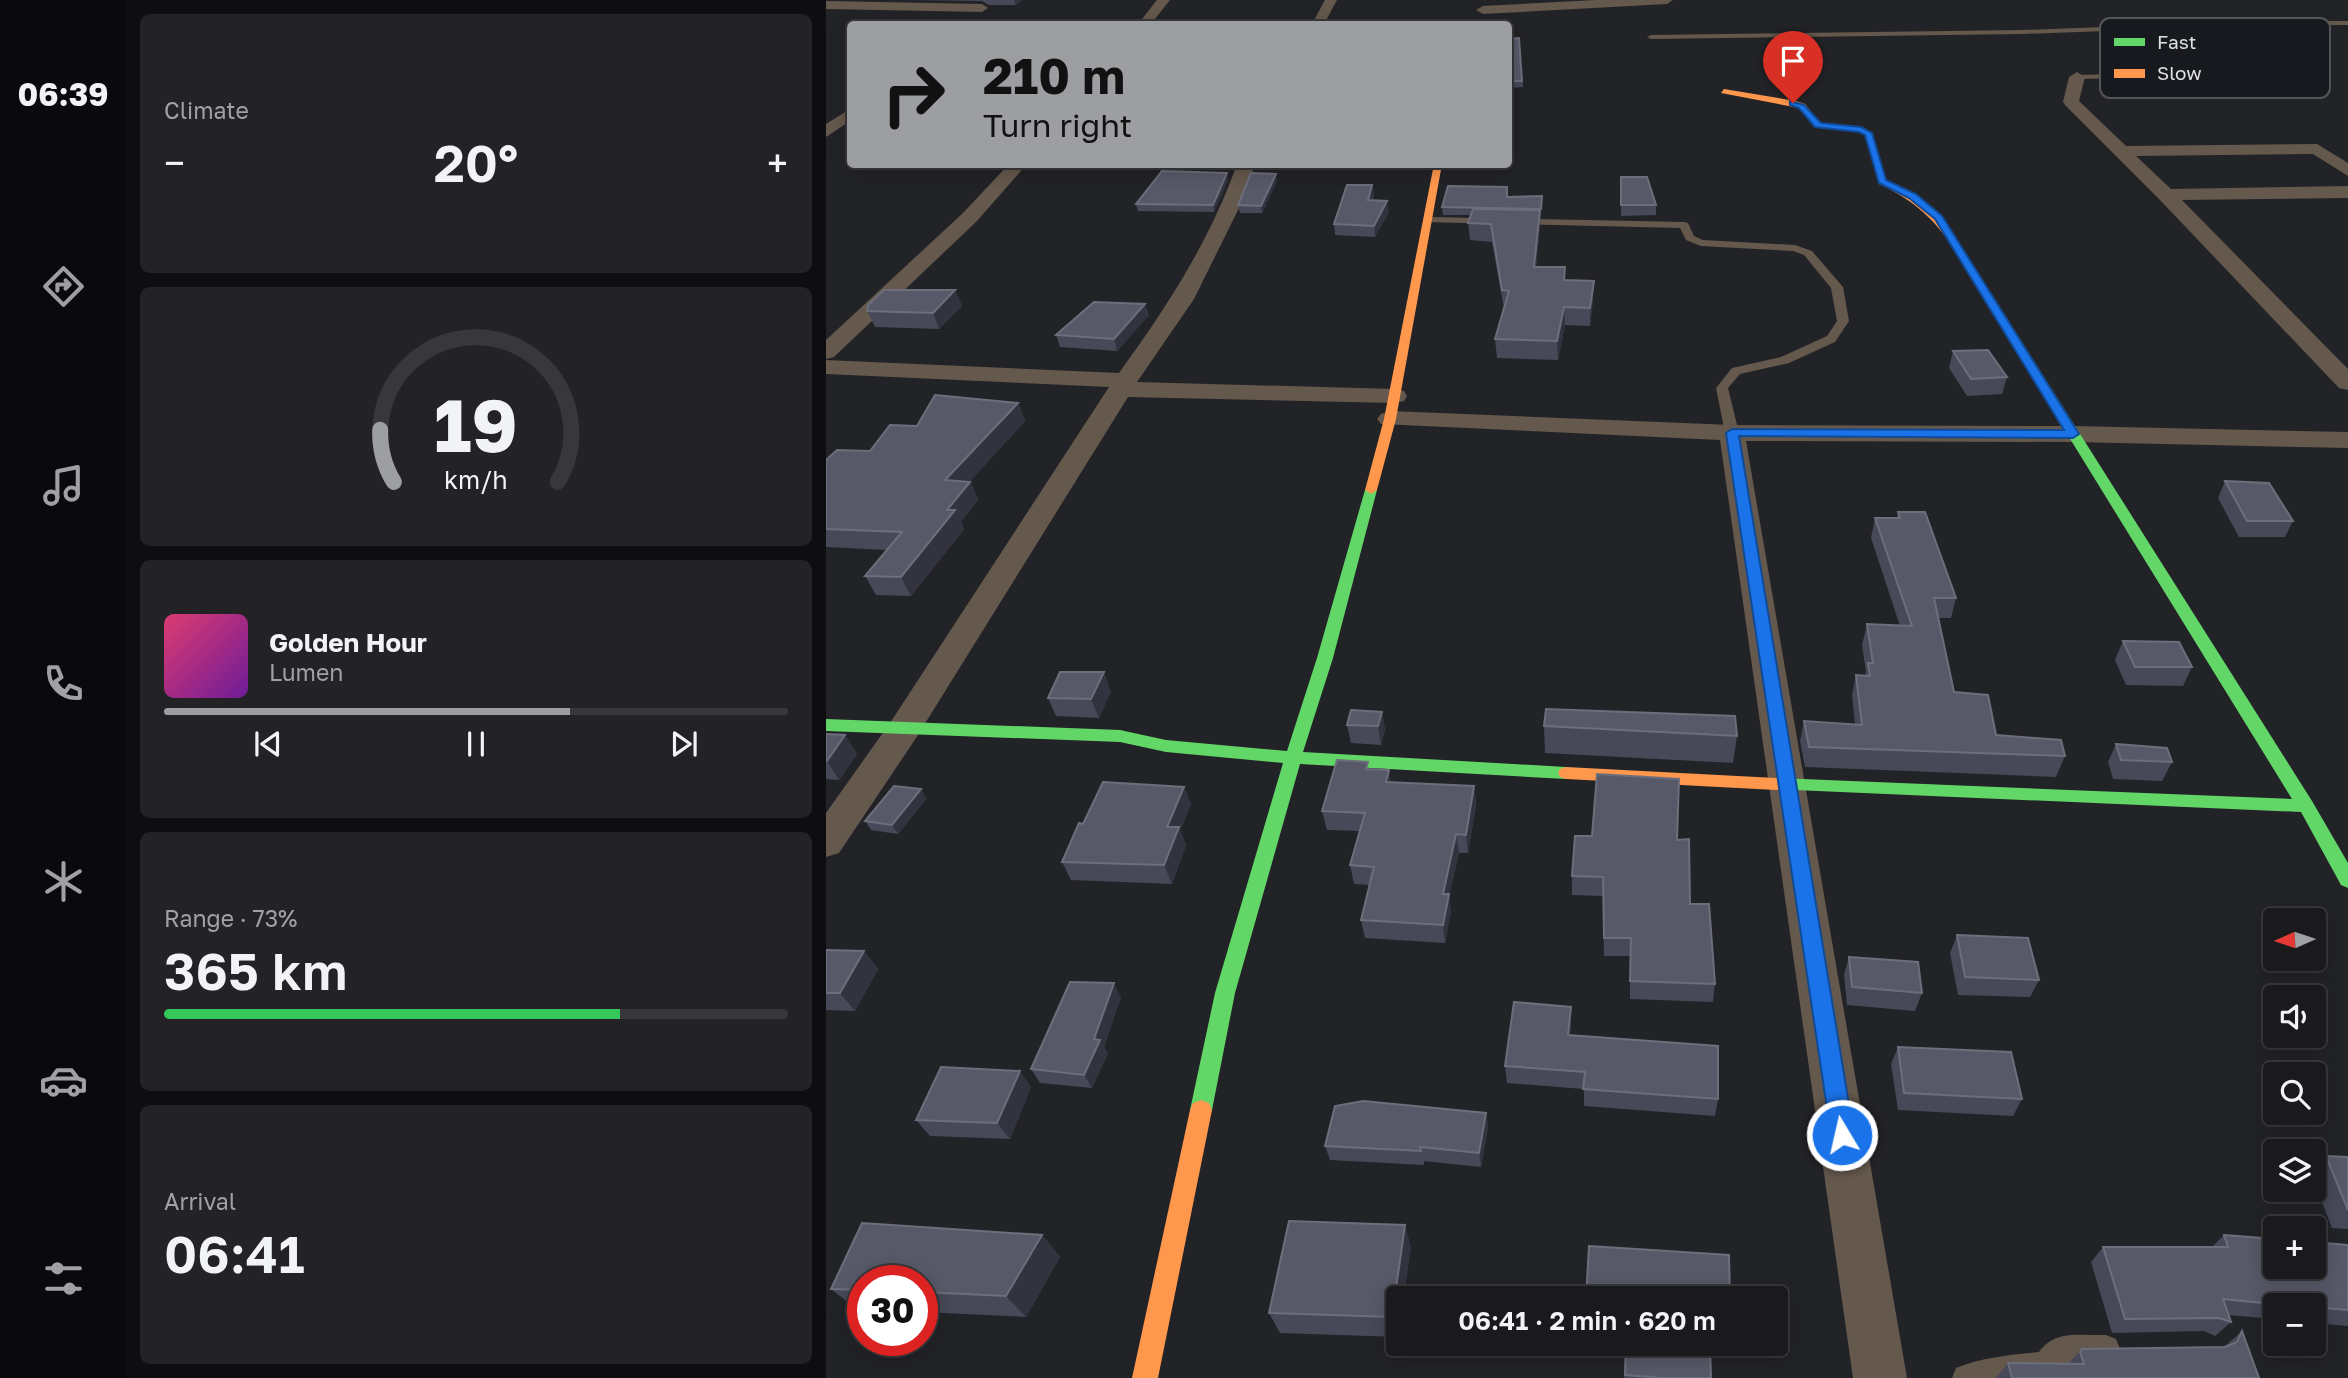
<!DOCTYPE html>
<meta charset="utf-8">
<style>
body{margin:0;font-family:"Golos Text",sans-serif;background:#232326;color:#f1f3f6;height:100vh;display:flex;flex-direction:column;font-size:26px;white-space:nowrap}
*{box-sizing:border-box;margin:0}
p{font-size:23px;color:#9fa1a4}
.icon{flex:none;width:38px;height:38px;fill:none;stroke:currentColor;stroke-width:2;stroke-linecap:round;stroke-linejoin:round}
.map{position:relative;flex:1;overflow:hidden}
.side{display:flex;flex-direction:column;gap:14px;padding:14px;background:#0e0e10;width:700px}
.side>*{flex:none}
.guide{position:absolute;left:21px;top:21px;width:665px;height:147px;border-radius:7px;box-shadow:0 4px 18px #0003,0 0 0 2px #38383b;background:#9d9ea2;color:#111;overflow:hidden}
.needle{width:46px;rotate:267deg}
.buttons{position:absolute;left:1437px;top:908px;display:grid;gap:14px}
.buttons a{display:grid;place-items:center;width:63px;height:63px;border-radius:7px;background:#1a1a1d;box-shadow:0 4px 18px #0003,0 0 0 2px #38383b;font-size:35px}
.speed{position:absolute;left:21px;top:1265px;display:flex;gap:14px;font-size:35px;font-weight:700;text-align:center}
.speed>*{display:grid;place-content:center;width:91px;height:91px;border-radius:50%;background:#1a1a1d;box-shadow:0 4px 18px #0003,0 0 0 2px #38383b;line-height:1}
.speed .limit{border:10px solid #d22;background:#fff;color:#111}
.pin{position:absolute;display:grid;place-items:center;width:60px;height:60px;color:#fff;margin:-72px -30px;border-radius:50% 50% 50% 0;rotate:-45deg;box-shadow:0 0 7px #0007}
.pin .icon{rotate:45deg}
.me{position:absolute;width:77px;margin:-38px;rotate:351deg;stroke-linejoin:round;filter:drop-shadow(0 0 5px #0008)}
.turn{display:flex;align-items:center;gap:24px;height:147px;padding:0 21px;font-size:32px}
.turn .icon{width:91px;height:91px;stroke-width:2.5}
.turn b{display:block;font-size:49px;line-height:60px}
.big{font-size:52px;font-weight:600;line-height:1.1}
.side .card{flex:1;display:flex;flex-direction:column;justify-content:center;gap:10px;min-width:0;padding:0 24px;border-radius:10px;background:#232326}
.side .dial{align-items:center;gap:0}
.dial svg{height:182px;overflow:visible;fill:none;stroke:#38383b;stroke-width:7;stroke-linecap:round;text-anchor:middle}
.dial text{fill:#f1f3f6;stroke:none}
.song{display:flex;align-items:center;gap:21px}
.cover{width:84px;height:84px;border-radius:10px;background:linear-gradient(135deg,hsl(340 70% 55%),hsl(280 70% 35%))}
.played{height:7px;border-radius:4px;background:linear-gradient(90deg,#9d9ea2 65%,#38383b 65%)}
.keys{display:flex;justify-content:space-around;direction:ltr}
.heat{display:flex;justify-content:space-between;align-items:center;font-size:38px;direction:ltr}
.charge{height:10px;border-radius:5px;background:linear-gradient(90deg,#34c759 73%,#38383b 0)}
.trip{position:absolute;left:560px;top:1286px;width:402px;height:70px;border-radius:7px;background:#1a1a1d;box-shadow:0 4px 18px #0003,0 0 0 2px #38383b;font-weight:600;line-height:70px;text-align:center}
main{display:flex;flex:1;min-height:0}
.tab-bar{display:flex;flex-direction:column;width:126px;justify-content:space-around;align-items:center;background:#0a0a0c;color:#9fa1a4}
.tab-bar .icon{width:49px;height:49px}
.tab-bar .active{color:#9d9ea2}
.tab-bar b{font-size:32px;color:#f1f3f6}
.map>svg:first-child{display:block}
</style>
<main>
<nav class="tab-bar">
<b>06:39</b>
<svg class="icon active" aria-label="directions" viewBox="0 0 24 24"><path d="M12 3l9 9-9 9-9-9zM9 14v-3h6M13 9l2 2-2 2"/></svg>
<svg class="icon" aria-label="music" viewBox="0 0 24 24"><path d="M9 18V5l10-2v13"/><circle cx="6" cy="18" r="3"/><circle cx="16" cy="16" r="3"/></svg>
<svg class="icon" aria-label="phone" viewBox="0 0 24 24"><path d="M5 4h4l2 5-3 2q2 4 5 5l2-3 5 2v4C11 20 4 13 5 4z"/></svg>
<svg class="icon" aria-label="climate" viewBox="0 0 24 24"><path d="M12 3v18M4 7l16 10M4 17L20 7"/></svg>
<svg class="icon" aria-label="car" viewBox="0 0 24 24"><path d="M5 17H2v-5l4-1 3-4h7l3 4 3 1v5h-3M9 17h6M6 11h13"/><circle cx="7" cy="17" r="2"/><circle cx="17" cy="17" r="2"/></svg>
<svg class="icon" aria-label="filters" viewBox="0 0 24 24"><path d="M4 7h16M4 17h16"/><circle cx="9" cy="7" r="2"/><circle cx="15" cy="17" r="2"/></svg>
</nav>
<section class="side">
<div class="card"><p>Climate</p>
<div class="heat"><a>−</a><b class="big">20°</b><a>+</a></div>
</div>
<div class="card dial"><svg viewBox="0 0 100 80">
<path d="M14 69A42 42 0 1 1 86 69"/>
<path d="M14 69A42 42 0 0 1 8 46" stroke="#9d9ea2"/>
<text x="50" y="56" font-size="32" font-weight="700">19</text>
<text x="50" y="72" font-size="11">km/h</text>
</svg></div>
<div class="card">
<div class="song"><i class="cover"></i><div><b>Golden Hour</b><p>Lumen</p></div></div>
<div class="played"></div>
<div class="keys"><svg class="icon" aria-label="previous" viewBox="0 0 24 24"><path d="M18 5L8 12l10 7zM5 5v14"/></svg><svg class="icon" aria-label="pause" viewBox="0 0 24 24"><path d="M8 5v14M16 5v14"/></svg><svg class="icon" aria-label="next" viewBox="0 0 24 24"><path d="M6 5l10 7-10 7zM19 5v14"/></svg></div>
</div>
<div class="card"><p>Range · 73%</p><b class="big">365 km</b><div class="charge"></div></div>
<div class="card"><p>Arrival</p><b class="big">06:41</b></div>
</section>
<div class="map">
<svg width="1522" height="1378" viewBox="0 0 1522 1378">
<rect width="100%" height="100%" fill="#222327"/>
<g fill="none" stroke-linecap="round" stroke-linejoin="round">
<g fill="#65584c" fill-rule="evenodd">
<path d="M1440 21H1522V25H1440L1196 34 825 39 821 37 825 35 1196 30Z"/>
<path d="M1377 57 1395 72V76L1251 79 1247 77 1251 75 1385 72 1373 59Z"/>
<path d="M603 217 858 222 862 223 868 236 877 240 969 245 986 251 1017 287 1023 321 1009 342 963 363 914 374 902 388 913 433 906 437 899 433 890 388 906 368 955 357 1001 336 1011 321 1005 288 978 255 967 251 875 246 860 240 854 228 599 222V218Z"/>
<path d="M1280 1335 1290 1339 1294 1349 1290 1359 1280 1363 1238 1364 1231 1375 1224 1378H1126L1130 1368C1157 1357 1185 1355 1213 1352 1229 1329 1255 1336 1280 1335Z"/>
</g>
<g fill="#65584c" fill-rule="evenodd">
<path d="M331 0H344L325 24H312Z"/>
<path d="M499 0H511L498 24H486Z"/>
<path d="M770 0H847L841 4 657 14 650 10 657 6Z"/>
<path d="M0 1 156 4 162 8 156 12 0 9Z"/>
<path d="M1251 72 1259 77 1253 101 1300 146 1491 144 1522 163V176L1487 154 1310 156 1345 189 1522 186V198L1356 200 1522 369V390L1513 388 1333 199 1239 105 1237 102 1243 77Z"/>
<path d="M24 109V121L0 137V124Z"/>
<path d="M183 164H201L151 221 8 357 0 359V340L137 213Z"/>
<path d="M411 164H429L416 202 368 299 311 382 569 389 578 391 581 396 578 401 569 403 302 397 90 738 13 853 0 857V813L66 720 283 387 0 374V360L293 373C340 308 384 241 411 164Z"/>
<path d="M564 411 906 425 1247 426 1522 432V448L1247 442 920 441 1081 1378H1027L894 440 555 424 551 419 555 414Z"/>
</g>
<g fill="#63d668" fill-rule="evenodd">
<path d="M1129 241 1134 244 1486 801 1522 863V888L1515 885 1475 812 944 789 941 784 944 779 950 778 1466 799 1124 244Z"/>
<path d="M545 486 551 490 507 658 477 752 740 767 746 769 748 773 746 777 740 779 474 764 409 993 386 1110 383 1117 375 1120 367 1117 364 1110 389 993 457 763 340 752 294 742 0 731V719L294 730 340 740 461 751 491 658 539 490Z"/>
</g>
<g fill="#ff974d" fill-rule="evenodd">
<path d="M898 89 970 101 979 104 994 123 1035 128 1046 132 1060 181C1093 196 1114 214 1134 244L1126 246C1106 216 1085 199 1053 184L1039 135 1033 132 989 127 973 108 895 93Z"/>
<path d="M608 164H616L570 419 551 490 545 494 539 490 558 419Z"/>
<path d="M740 767 950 778 956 779 959 784 956 789 950 790 740 779 734 777 732 773 734 769Z"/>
<path d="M375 1100 383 1103 386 1110 332 1378H306L364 1110 367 1103Z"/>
</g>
</g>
<g fill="#474858">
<path d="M84 0H196L190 5H163L156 1Z"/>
<path d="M693 38 697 87 682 88V39Z"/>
<path d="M795 177 830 205V215L795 216Z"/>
<path d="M402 180 388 212 312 211 310 204Z"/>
<path d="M451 181 436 213H414L412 205Z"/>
<path d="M546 185 548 196 546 201 563 212 549 237 509 235 508 224Z"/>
<path d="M716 196 710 267 739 280 767 299 764 326 739 325 732 360 671 358 669 339 678 309 666 242 644 240 642 223 645 215H617L616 207 681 197Z"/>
<path d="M129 290 136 306 113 329 49 327 41 311Z"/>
<path d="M323 315 291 351 234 347 230 335Z"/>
<path d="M1127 351 1181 377 1176 394 1141 396 1123 368Z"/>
<path d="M192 403 199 421 144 481 152 500 135 522 138 529 85 596 50 595 39 576 61 550 0 547V460L44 451 91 426Z"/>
<path d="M1399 481 1467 521 1459 537H1413L1392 498Z"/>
<path d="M1072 512 1130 598 1125 618H1112L1128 692 1170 735 1239 756 1230 777 979 767 974 741 978 721 1029 725 1026 695 1030 675H1039L1040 672 1036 645 1041 624 1074 626 1045 538 1049 518H1071Z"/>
<path d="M1297 641 1366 667 1357 686 1300 685 1289 660Z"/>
<path d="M285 691 273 718 230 716 222 698Z"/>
<path d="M556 712 559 730 555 745 525 743 521 725Z"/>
<path d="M718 726 911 736 907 763 719 753Z"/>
<path d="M0 734 19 735 31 754 13 780 0 779Z"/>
<path d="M1290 744 1346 762 1336 781 1287 779 1282 762Z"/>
<path d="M543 769 565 782 648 786 650 805 642 853H633L623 896 625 912 619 943 539 938 535 920 544 885 528 884 524 865 534 831 501 830 496 811Z"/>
<path d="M358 787 365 805 354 830 360 845 346 884 245 880 236 862 257 824Z"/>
<path d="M95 789 100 799 72 834 45 830 39 821Z"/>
<path d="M851 840 864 904 889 984 887 1002 804 999V956H778L777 896 746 895V876Z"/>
<path d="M1131 935 1213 980 1204 997 1132 995 1124 953Z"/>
<path d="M0 950 38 951 52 969 29 1011 0 1010Z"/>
<path d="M1023 957 1096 993 1089 1011 1021 1005 1018 974Z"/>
<path d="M295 997 278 1047 282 1053 266 1088 214 1083 205 1069Z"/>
<path d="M745 1024 744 1035 892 1099 889 1116 758 1106V1089L681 1083 679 1066Z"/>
<path d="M1072 1047 1196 1099 1187 1116 1072 1110 1065 1064Z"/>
<path d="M205 1087 184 1139 104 1136 90 1120Z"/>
<path d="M660 1113 662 1127 655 1167 598 1161V1165L504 1160 499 1146Z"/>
<path d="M1500 1156 1522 1157V1229L1506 1228 1488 1181V1168Z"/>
<path d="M36 1223 216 1235 234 1257 200 1317 96 1312V1281H37V1310H32L5 1289Z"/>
<path d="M1398 1235 1522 1245V1326L1488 1323V1306H1449V1319L1402 1315 1405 1322 1389 1336 1378 1331 1286 1333 1265 1262 1277 1247H1386Z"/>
<path d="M585 1247 572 1298V1337L454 1333 443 1313Z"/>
<path d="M1416 1331 1433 1378H1170L1182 1363 1242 1364 1256 1349 1398 1347Z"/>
<path d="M773 1344H902L900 1354 885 1353V1378H798L799 1347Z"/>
</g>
<g fill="#32333e">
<path d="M188 0H196L190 5Z"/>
<path d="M401 173 402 180 388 212 387 205Z"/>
<path d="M450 174 451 181 436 213 435 206Z"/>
<path d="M546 185 548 196 543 211 542 200Z"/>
<path d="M561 201 563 212 549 237 548 226Z"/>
<path d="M714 210V227L709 285 708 267Z"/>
<path d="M768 281 767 299 764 326V308Z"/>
<path d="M129 290 136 306 113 329 107 313Z"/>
<path d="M319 304 323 315 291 351 288 339Z"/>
<path d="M738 307 739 325 732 360 731 341Z"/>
<path d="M192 403 199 421 128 499 119 480Z"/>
<path d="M144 482 152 500 135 522 138 529 85 596 75 577 121 510Z"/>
<path d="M278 672 285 691 273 718 265 699Z"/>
<path d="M556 712 559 730 555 745 552 726Z"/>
<path d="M19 735 31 754 13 780 1 761Z"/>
<path d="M563 770 566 789 560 782Z"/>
<path d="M648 786 650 805 642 853 640 835Z"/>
<path d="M358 787 365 805 354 830 360 845 346 884 338 865 341 827Z"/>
<path d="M95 789 100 799 72 834 66 825Z"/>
<path d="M630 834 633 853 623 896 625 912 619 943 617 925V894Z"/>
<path d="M38 951 52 969 29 1011 14 993Z"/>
<path d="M288 983 295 997 278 1047 282 1053 266 1088 258 1075 268 1039Z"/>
<path d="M745 1007V1024L743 1052 742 1035Z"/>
<path d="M194 1071 205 1087 184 1139 171 1123Z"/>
<path d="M660 1113 662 1127 655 1167 653 1153Z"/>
<path d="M579 1225 585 1247 578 1298H572V1335L566 1317Z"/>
<path d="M216 1235 234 1257 200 1317 180 1296Z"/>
</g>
<g fill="#585968" stroke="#6d6e7b" stroke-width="2">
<path d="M693 38 696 81H682V39Z"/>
<path d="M336 171 401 173 387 205 310 204Z"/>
<path d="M425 173 450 174 435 206 412 205Z"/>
<path d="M795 177H821L830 205H795Z"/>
<path d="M521 185H546L542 200 561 201 548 226 508 224Z"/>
<path d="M622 186 681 187V197L716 196 715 209 616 207Z"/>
<path d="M647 209 714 210 708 267H739L738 280 768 281 764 308 738 307 731 341 669 339 683 291 676 290 665 224 642 223Z"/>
<path d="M58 290H129L107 313 41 311 42 305Z"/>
<path d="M268 302 319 304 288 339 230 335Z"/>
<path d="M1162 350 1181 377 1145 379 1127 351Z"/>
<path d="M109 395 192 403 119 480 144 482 121 510H129L75 577 39 576 76 532 0 529V460L11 450 44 451 64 425 91 426Z"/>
<path d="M1399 481 1443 483 1467 521H1421Z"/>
<path d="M1072 512H1099L1130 598H1108L1128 692 1162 695 1170 735 1235 740 1239 756 983 747 978 721 1036 725 1030 675 1044 676 1042 663H1047L1041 624 1086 626 1049 518H1074Z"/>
<path d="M1297 641 1353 642 1366 667H1309Z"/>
<path d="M234 672H278L265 699 222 698Z"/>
<path d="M720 709 909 716 911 736 718 726Z"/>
<path d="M525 710 556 712 552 726 521 725Z"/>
<path d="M0 734 19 735 1 761H0Z"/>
<path d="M1290 744 1341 748 1346 762 1295 760Z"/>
<path d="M511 760 542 762 540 769 563 770 560 782 648 786 640 835 630 834 617 894H623L617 925 535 920 548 867 524 865 539 813 496 811Z"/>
<path d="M771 774 853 779 851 840 863 839 864 904H883L889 984 804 981 805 938H778L777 877 746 876 749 836H766Z"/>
<path d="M277 782 358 787 341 827H353L338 865 236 862 253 823 257 824Z"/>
<path d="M68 786 95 789 66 825 39 821Z"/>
<path d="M1131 935 1202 938 1213 980 1139 977Z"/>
<path d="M0 950 38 951 14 993H0Z"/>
<path d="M1023 957 1092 962 1096 993 1026 987Z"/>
<path d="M244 982 288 983 268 1039 274 1040 258 1075 205 1069Z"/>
<path d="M688 1002 745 1007 742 1035 892 1046V1099L757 1089 759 1072 679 1066Z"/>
<path d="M1072 1047 1185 1052 1196 1099 1078 1093Z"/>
<path d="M115 1067 194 1071 171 1123 90 1120Z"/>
<path d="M537 1101 660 1113 653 1153 594 1147 595 1151 499 1146 509 1106Z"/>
<path d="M1500 1156 1522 1157V1210Z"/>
<path d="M463 1221 579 1225 566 1317 443 1313Z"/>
<path d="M36 1223 216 1235 180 1296 96 1292V1281H37V1290L5 1289Z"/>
<path d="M1398 1235 1449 1239V1267H1488V1242L1522 1245V1310L1488 1307V1306H1467L1397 1299 1405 1322 1393 1318 1299 1319 1277 1247H1402Z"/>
<path d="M763 1246 903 1255 904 1298H760Z"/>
<path d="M1416 1331 1433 1378H1186L1182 1363 1258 1364 1254 1352 1256 1349 1399 1347 1411 1342Z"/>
<path d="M800 1344H884L885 1378H837L799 1375Z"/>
</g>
<path fill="#1a73e8" stroke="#114b97" stroke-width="2" d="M964 101 978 105 995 123 1035 127 1046 133 1060 180 1090 194 1116 216 1253 434 1247 438 913 436 1028 1135 1024 1143 1016 1146 1009 1143 1005 1135 900 433 906 429 1238 430 1109 219 1083 198 1053 183 1039 135 1033 132 989 127 973 108 964 105Z"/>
<rect x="1274" y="18" width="230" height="80" rx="10" fill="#17191e" stroke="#535559" stroke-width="2"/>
<rect x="1288" y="38" width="31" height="8" fill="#63d668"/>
<rect x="1288" y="69" width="31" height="9" fill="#ff974d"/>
<g font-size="19" fill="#dfe0e4">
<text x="1331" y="49">Fast</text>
<text x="1331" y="80">Slow</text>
</g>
</svg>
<div class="buttons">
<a><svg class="needle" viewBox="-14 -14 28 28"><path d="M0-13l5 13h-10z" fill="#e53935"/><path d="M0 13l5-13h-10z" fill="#9fa1a4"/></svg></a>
<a><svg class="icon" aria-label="sound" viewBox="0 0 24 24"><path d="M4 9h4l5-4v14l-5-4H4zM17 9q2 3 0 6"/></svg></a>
<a><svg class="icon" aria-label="search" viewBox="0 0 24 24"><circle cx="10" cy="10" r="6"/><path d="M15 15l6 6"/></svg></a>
<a><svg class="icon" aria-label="layers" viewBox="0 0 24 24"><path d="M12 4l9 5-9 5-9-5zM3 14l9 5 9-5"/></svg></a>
<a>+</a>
<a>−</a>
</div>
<div class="speed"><div class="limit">30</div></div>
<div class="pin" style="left:967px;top:103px;background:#d93025"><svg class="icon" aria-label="arrive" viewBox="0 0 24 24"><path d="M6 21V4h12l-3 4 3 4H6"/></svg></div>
<svg class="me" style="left:1016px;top:1135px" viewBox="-20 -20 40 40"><circle r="17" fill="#1a73e8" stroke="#fff" stroke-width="3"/><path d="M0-11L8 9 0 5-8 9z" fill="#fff"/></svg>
<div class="trip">06:41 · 2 min · 620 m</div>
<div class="guide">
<div class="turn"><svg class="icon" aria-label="right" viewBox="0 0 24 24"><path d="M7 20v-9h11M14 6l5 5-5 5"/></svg><div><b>210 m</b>Turn right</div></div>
</div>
</div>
</main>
